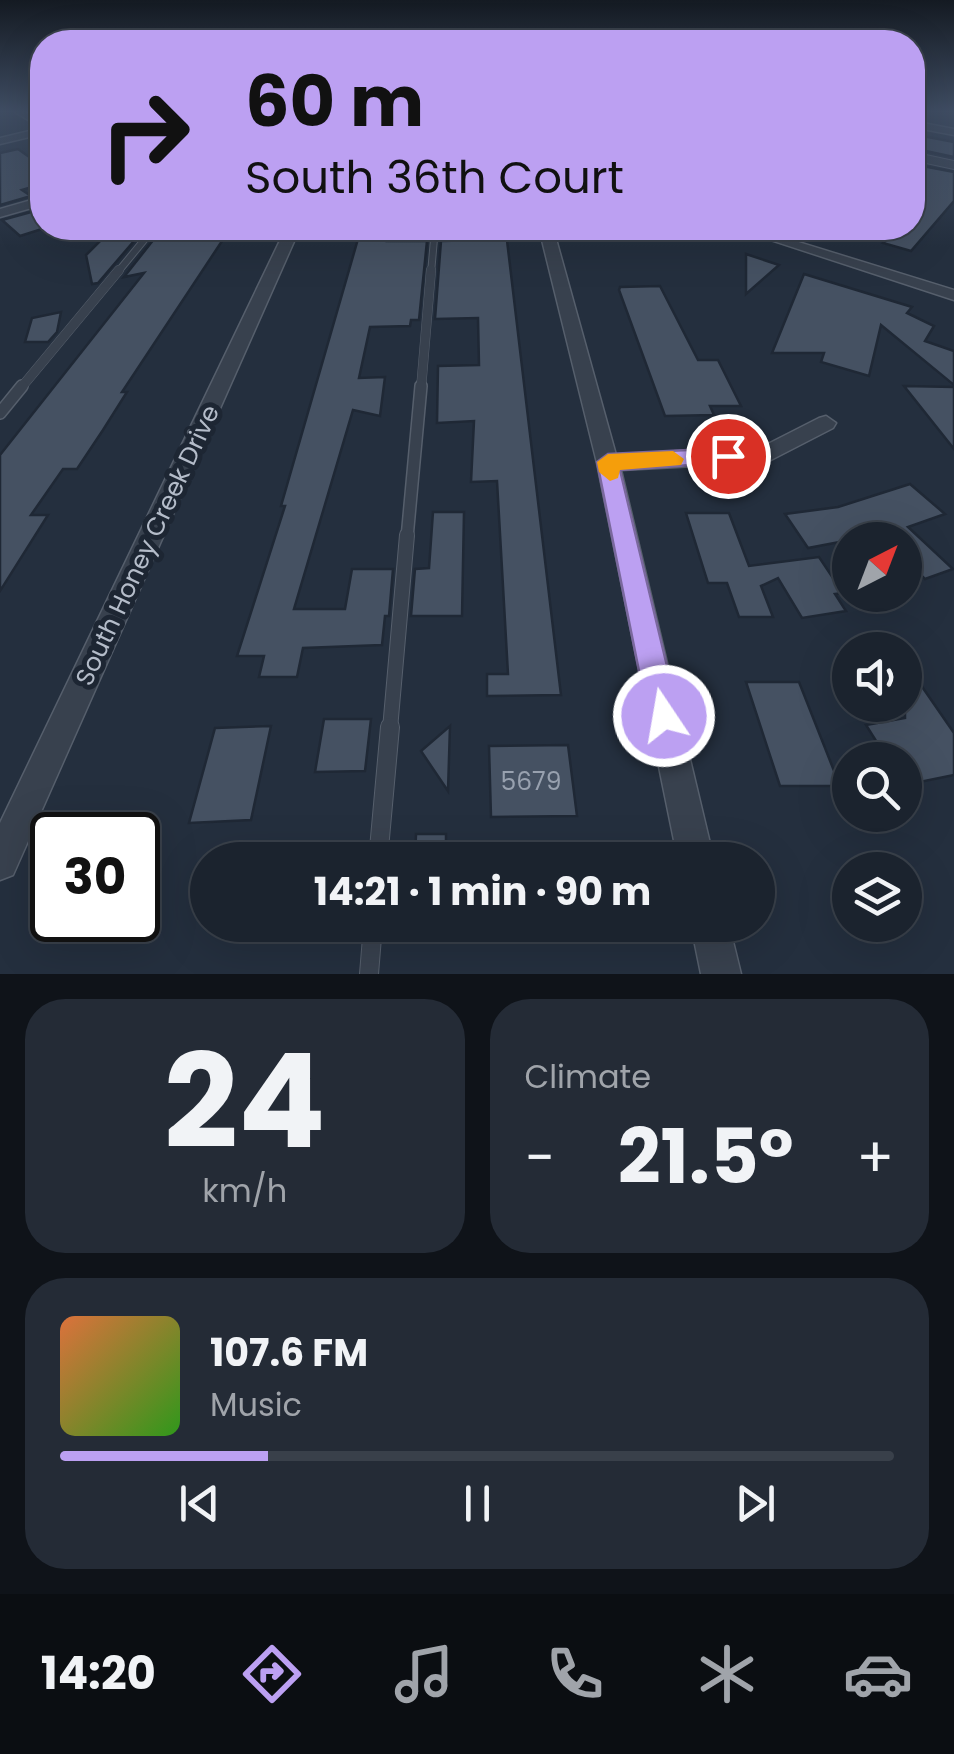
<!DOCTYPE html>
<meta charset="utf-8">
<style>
body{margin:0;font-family:Poppins,sans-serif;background:#242b36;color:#f1f3f6;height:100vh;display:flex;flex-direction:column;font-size:38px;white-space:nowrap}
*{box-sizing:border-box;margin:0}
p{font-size:32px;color:#a0a4aa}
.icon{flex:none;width:55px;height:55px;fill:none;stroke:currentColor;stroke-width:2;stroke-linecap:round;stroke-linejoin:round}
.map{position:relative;height:974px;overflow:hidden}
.sheet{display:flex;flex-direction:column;gap:25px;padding:25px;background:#0f1319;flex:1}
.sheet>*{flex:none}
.hud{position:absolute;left:30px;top:30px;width:895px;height:210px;border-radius:40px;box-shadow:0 10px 40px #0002,0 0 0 2px #39404a;background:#bca0f2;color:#111;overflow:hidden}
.needle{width:65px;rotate:42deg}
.tools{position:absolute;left:832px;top:522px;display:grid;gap:20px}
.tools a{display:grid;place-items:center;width:90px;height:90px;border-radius:50%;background:#1b232e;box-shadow:0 10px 40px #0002,0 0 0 2px #39404a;font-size:50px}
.speed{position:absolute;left:30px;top:812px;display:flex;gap:20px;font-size:50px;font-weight:700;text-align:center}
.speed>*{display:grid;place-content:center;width:130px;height:130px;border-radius:50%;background:#1b232e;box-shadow:0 10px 40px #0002,0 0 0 2px #39404a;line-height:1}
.speed .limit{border:5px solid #111;border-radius:15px;background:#fff;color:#111}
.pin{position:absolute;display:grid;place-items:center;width:85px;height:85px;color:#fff;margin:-42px;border:5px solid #fff;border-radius:50%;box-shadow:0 2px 10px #0007}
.me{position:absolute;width:110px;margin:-55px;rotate:348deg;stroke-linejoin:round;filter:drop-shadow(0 0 8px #0008)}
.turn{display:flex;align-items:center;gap:35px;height:210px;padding:0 50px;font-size:45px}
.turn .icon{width:130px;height:130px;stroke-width:2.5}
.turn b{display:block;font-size:70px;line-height:85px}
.big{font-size:75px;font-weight:700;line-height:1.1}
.sheet .widget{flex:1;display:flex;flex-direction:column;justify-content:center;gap:15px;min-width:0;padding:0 35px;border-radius:40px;background:#242b36}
.sheet .dial{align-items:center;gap:0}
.dial b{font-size:130px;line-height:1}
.song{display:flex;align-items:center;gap:30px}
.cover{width:120px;height:120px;border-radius:15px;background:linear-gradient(135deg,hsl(20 70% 55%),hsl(110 70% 35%))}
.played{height:10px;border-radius:5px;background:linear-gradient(90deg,#bca0f2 25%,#39404a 25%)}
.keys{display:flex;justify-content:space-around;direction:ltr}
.heat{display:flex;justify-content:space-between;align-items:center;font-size:55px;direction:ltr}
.sheet .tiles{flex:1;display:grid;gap:25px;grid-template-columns:1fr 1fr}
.widget:last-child{grid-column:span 2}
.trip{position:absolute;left:190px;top:842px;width:585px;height:100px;border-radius:50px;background:#1b232e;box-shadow:0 10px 40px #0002,0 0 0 2px #39404a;font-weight:700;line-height:100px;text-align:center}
.tab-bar{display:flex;height:160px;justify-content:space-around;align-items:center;background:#0b0e12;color:#a0a4aa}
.tab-bar .icon{width:70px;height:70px}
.tab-bar .active{color:#bca0f2}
.tab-bar b{font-size:45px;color:#f1f3f6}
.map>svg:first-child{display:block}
</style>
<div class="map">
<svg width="954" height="974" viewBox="0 0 954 974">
<rect width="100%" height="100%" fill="#242f3e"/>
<g fill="#455162" stroke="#1f2835" stroke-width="2.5">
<path d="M912 134 954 142V157L912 148Z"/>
<path d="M18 149 42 166V184L22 190 31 196 0 205V153Z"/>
<path d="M912 164 954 172V201L911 251 883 243 898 228H912Z"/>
<path d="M42 209V229L20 236 2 220Z"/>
<path d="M217 228 215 232H228L122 392H127L103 430 77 469H63L31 515H48L0 591V455L144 273 124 277 158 234 168 229Z"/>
<path d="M360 232H389L387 241H427L419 320H411L410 326 370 327 359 378 385 377 380 416 353 410 294 609H345L352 569H393L389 616H385L382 645 303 648 297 677H259L264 656H237L285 506H281Z"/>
<path d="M483 232H506L561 695 487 696V674H508L497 481 471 482 474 421 437 423 438 366 479 365 478 318 435 319 441 241 483 240Z"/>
<path d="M140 234 98 283 92 284 86 255 106 235Z"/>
<path d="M746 254 779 265 746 294Z"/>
<path d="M804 274 912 307 907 313 934 326 925 341 954 351V385L881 325 869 376 821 362 824 353H772Z"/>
<path d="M660 286 698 360H718L741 406H710L714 415 665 416 619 290 620 287Z"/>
<path d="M61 312 57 332 48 342H25L32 318Z"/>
<path d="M904 386 954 387V449Z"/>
<path d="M910 484 945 514 908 527 953 569 925 579 905 560V540H850L808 548 785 514 838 507Z"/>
<path d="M433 512H464L462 616H411L415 569 429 568Z"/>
<path d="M686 513H729L749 566 819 557 843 593 835 594 846 611 802 618 778 578 761 586 773 617H739L727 583H708Z"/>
<path d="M905 662 954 733V775L905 785V760H888L866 725 905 718Z"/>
<path d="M746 682H799L840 786H780Z"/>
<path d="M324 719H371L365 771 315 772Z"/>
<path d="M271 726 251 820 189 823 215 728Z"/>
<path d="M450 726 448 791 421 751Z"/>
<path d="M568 745 577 816 491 817 489 746Z"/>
<path d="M416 834H446V860H415Z"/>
</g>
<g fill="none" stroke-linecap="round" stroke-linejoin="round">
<g stroke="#565f6c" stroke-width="8">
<g id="service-far4">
<path d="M117 273 154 228"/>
<path d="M431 273 435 228"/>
</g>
</g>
<g stroke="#565f6c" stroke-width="10">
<g id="service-far3">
<path d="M20 389 119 270"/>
<path d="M421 389 431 270"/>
</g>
</g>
<g stroke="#565f6c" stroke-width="14">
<g id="service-far2">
<path d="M0 413 22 386"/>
<path d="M407 538 421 386"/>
</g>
</g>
<g stroke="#565f6c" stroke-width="16">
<path id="service-far1" d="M390 729 407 535"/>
</g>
<g stroke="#565f6c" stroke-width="20">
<g id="service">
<path d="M378 860 390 727"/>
<path d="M369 974 373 925"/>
</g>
</g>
<g stroke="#565f6c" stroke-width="3">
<g id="minor">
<path d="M13 111H24L42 121V128Z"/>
<path d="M912 121 954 129V135L912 127Z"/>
<path d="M42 128V134L0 144V138Z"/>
<path d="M42 197V205L0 217V209Z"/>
<path d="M286 228H300L13 875 0 880V823Z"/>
<path d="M539 228H553L616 455 764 446 819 418 826 416 836 423 833 428 767 462 621 470 714 860H678L597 463Z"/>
<path d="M734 228H753L954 290V300Z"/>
<path d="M691 925H729L741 974H701Z"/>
</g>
</g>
<g stroke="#565f6c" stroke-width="2">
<path id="tertiary" d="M912 152 954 161V169L912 160Z"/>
</g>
<use href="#service-far4" stroke="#38414e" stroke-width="6"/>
<use href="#service-far3" stroke="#38414e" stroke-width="9"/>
<use href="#service-far2" stroke="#38414e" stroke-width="11"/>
<use href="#service-far1" stroke="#38414e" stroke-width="14"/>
<use href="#service" stroke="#38414e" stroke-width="18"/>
<use href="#minor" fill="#38414e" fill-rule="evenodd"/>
<use href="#tertiary" fill="#38414e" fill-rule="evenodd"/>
</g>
<linearGradient id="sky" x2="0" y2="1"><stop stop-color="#141a22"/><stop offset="0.45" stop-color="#3f4d63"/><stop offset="1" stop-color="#3f4d63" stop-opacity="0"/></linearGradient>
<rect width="954" height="247" fill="url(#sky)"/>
<path fill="#bca0f2" stroke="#7a689d" stroke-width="2.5" d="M728 448 738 456 735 462 620 470 679 716 675 726 664 731 653 726 648 716 597 462 608 454Z"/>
<path fill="#f59e0b" d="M673 451 684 459 681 465 620 470 618 478 610 481 599 472 597 462 608 454Z"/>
<g text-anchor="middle" stroke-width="10" stroke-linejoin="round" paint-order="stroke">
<g font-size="25" fill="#b4bcc9" stroke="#1d2633">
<text transform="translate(147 545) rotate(-65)" y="9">South Honey Creek Drive</text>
</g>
<g font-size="25" fill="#98a1af">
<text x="531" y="790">5679</text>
</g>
</g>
</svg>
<div class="tools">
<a><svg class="needle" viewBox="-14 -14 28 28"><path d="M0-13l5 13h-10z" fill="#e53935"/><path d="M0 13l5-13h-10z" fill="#a0a4aa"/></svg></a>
<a><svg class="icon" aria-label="sound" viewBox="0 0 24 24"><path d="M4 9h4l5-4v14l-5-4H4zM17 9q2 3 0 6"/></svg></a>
<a><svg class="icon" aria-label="search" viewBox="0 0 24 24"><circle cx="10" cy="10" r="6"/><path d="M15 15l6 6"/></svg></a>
<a><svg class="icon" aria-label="layers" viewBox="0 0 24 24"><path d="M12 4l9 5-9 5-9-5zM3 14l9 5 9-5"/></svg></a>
</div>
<div class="speed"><div class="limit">30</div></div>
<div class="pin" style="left:728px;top:456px;background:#d93025"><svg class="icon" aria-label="arrive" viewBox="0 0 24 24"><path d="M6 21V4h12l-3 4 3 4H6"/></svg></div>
<svg class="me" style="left:664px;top:716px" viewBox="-20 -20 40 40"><circle r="17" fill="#bca0f2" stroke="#fff" stroke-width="3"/><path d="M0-11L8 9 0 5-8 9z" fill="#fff"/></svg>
<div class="trip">14:21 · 1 min · 90 m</div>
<div class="hud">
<div class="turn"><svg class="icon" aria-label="right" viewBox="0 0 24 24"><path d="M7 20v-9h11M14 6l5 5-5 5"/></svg><div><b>60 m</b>South 36th Court</div></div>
</div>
</div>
<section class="sheet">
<div class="tiles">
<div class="widget dial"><b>24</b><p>km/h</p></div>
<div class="widget"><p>Climate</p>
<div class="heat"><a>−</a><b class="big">21.5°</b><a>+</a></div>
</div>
<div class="widget">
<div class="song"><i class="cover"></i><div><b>107.6 FM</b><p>Music</p></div></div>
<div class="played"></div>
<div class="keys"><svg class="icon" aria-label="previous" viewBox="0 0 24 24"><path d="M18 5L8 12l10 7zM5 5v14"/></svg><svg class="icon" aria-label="pause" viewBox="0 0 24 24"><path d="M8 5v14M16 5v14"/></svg><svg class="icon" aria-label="next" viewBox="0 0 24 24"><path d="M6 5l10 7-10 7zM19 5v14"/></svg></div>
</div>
</div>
</section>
<nav class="tab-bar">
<b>14:20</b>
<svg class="icon active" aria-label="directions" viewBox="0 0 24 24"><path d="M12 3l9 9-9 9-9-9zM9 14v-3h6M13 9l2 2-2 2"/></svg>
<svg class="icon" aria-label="music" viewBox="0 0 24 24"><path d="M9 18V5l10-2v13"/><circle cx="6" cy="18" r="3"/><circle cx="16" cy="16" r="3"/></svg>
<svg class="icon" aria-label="phone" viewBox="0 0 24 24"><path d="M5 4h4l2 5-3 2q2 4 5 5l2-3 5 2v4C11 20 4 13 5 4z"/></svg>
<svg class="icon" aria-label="climate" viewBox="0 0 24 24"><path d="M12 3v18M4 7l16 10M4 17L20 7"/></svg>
<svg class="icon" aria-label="car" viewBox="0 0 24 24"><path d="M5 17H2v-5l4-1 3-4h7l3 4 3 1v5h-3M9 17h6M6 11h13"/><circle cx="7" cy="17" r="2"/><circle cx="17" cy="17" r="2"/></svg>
</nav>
